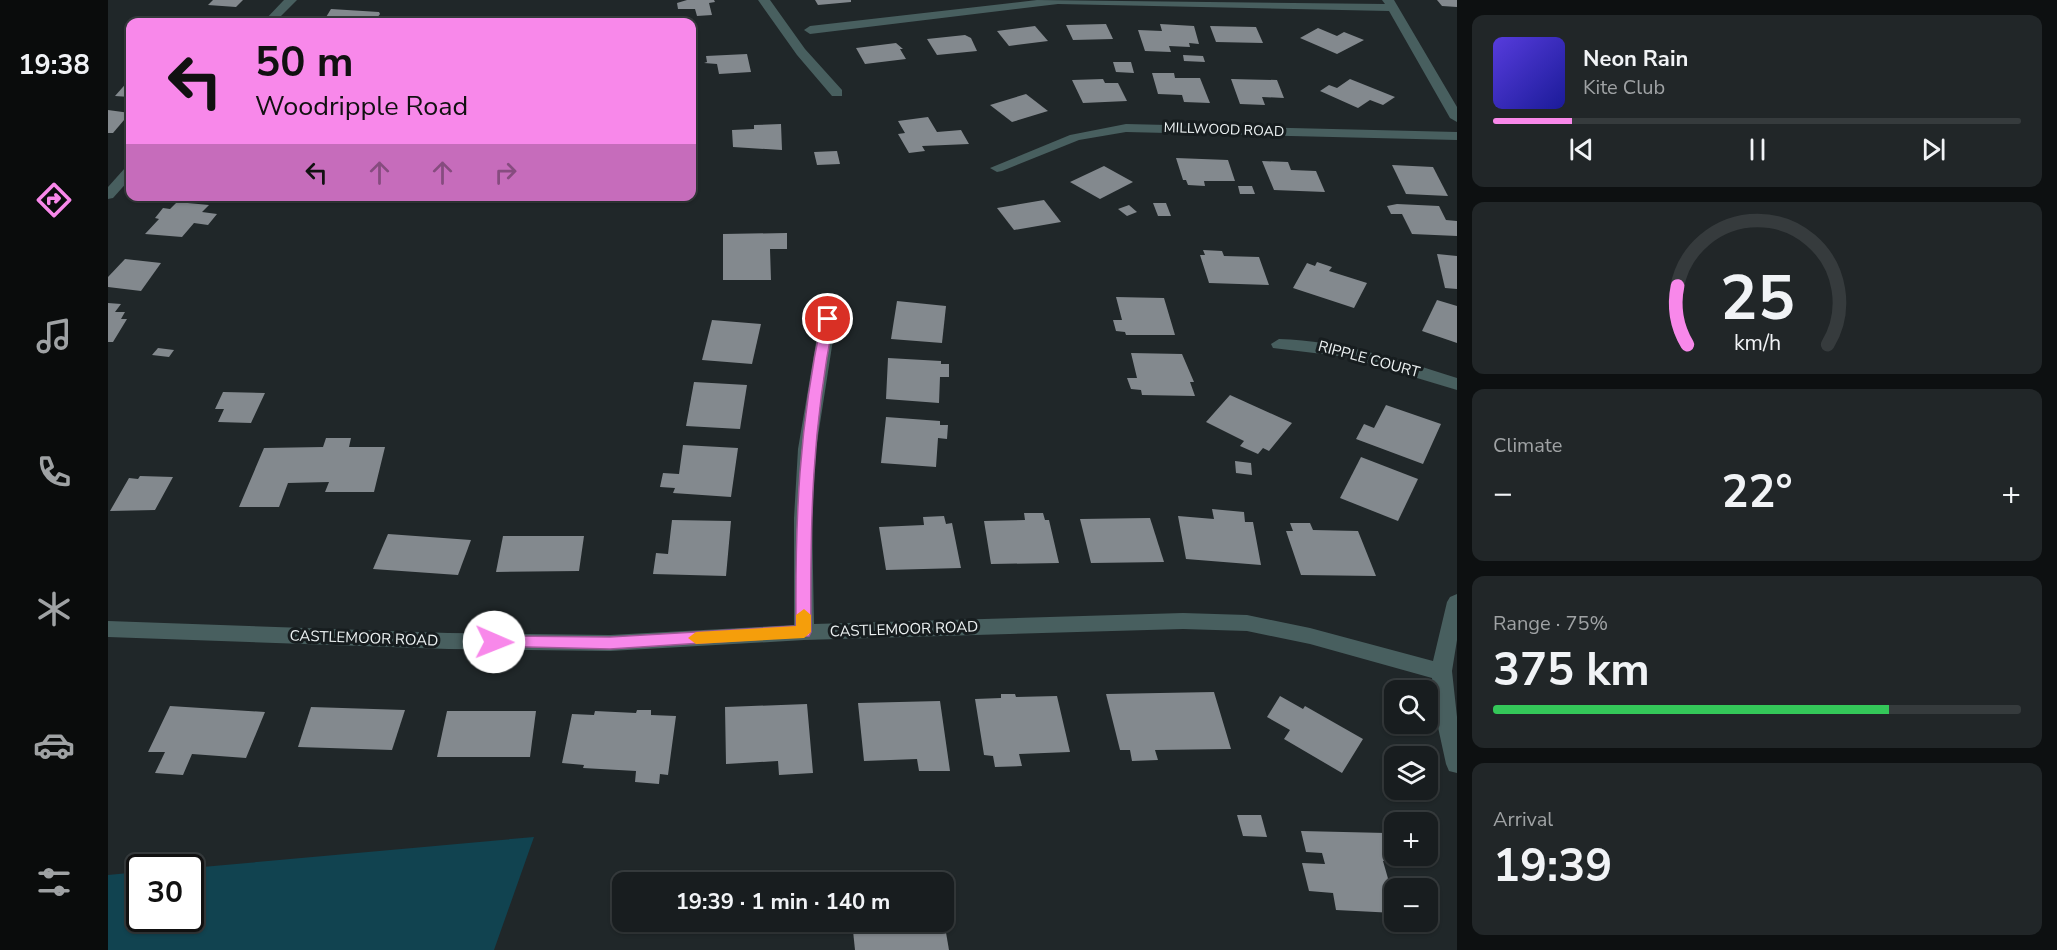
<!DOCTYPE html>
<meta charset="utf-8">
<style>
body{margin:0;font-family:"Nunito Sans",sans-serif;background:#212628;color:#f1f3f6;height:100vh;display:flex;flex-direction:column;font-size:22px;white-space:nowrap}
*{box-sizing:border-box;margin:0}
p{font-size:20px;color:#9fa2a4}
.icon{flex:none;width:33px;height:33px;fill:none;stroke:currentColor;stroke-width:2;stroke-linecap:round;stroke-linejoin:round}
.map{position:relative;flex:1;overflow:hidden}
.details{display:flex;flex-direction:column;gap:15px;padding:15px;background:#0d1011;width:600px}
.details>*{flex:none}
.banner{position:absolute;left:18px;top:18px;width:570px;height:183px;border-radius:12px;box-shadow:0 2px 4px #0004,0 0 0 2px #363b3d;background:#f888ea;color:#111;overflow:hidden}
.fabs{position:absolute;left:1276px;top:680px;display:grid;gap:12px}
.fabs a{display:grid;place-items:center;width:54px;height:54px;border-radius:12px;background:#181d1f;box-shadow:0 2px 4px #0004,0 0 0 2px #363b3d;font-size:30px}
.speed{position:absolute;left:18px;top:854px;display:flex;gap:12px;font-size:30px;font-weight:700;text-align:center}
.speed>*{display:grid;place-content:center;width:78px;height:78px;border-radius:50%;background:#181d1f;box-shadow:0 2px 4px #0004,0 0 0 2px #363b3d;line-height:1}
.speed .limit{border:3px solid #111;border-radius:9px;background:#fff;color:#111}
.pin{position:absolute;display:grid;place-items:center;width:51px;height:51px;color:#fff;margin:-26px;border:3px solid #fff;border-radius:50%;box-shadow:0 2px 6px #0007}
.me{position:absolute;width:66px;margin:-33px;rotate:91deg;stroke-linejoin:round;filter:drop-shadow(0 0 4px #0008)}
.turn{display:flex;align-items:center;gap:21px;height:126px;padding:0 30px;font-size:27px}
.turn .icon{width:78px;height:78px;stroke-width:2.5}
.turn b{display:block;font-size:42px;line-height:51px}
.lanes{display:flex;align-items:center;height:57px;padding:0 30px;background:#0003;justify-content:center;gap:30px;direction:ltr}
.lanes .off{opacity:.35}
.big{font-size:45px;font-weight:700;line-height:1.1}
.details .tile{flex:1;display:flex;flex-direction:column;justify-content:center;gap:9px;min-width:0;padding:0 21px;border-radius:12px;background:#212628}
.details .dial{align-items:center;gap:0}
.dial svg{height:156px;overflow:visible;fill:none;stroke:#363b3d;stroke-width:7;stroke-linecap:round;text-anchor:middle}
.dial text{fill:#f1f3f6;stroke:none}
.song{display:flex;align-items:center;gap:18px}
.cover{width:72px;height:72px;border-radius:9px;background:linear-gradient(135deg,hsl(250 70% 55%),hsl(240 70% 35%))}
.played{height:6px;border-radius:3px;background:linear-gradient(90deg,#f888ea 15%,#363b3d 15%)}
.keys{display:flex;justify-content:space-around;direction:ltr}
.heat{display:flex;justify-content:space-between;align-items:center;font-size:33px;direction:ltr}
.charge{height:9px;border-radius:4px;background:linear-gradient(90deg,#34c759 75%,#363b3d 0)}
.trip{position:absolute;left:504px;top:872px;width:342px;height:60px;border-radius:12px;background:#181d1f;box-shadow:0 2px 4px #0004,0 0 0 2px #363b3d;font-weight:700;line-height:60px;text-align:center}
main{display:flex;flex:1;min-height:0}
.menu{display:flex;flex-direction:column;width:108px;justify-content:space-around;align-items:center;background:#0a0c0c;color:#9fa2a4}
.menu .icon{width:42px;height:42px}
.menu .selected{color:#f888ea}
.menu b{font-size:27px;color:#f1f3f6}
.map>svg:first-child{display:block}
</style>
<main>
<nav class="menu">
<b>19:38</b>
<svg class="icon selected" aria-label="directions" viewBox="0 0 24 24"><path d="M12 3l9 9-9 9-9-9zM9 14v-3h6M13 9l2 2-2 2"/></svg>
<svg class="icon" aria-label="music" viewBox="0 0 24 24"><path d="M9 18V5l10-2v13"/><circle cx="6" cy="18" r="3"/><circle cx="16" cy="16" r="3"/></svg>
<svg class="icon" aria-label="phone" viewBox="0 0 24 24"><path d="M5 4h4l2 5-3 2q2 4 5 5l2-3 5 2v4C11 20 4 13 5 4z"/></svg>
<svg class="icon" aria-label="climate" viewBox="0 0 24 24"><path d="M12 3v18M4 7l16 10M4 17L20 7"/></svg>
<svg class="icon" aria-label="car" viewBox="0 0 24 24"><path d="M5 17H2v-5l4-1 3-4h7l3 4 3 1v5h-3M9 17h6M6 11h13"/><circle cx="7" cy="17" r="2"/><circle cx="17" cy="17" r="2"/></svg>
<svg class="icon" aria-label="filters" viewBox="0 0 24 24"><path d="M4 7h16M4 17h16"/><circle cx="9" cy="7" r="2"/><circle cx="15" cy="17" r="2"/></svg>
</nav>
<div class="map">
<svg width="1349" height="950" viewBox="0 0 1349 950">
<rect width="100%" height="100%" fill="#202729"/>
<path fill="#114350" d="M426 837 386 950H0V875L31 872 32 918H82L83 868Z"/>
<g fill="#83898e">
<path d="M105 0H135L128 7 100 5Z"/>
<path d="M579 0H606L607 2 601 3 604 15 589 16 587 9H570L569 3Z"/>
<path d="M707 0H743V2L710 5Z"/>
<path d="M1329 0H1349V7L1334 6Z"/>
<path d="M223 9 271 12 272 14 266 22H215Z"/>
<path d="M84 17 114 19 111 22H78Z"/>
<path d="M998 24 1005 39 965 40 958 25Z"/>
<path d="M1052 24 1086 26 1091 44 1081 43 1082 47 1061 46 1063 52 1037 51 1030 30 1054 31Z"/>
<path d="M927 26 940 41 901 46 889 31Z"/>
<path d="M1102 26 1148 27 1155 43 1108 42Z"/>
<path d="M1210 28 1229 36 1236 32 1256 40 1229 54 1192 38Z"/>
<path d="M857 35 863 38 869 51 829 55 819 39Z"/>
<path d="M788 43 795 49H792L798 59 757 64 748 48Z"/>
<path d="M639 54 643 72 611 74 609 64 596 63 599 62 598 56Z"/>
<path d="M1075 55 1095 56 1097 62 1076 61Z"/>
<path d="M1005 62H1023L1026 73 1008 72Z"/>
<path d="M1044 73H1066L1067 78H1092L1102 103 1076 102 1074 95 1050 94Z"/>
<path d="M22 79V97L7 96Z"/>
<path d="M995 79 997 83H1010L1019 101 975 103 964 80Z"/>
<path d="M1123 79 1169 80 1176 98 1154 97 1157 105 1132 104Z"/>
<path d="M1242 79 1287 97 1275 105 1262 100 1250 108 1212 91 1221 85 1229 88Z"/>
<path d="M918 94 940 111 904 122 882 105Z"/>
<path d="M0 110 22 113 5 133H0Z"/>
<path d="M820 117 829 132 853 130 861 144 814 146 817 151 801 153 790 134 797 133 790 121Z"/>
<path d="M673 124 674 150 625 147 624 130 646 129V125Z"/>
<path d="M729 151 732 164 709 165 706 152Z"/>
<path d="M1068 158 1120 160 1127 181H1096L1097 186 1080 185 1078 180H1075Z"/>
<path d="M1154 161 1180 162 1183 170 1208 171 1217 192 1166 190Z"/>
<path d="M1284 165 1325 167 1340 196 1298 194Z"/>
<path d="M996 166 1025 182 992 199 962 182Z"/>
<path d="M1130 186H1144L1147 194H1132Z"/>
<path d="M936 200 953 222 906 230 889 208Z"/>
<path d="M69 202 101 205 94 212 109 214 100 225 86 223 74 237 37 234 51 219 47 218 55 208 62 209Z"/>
<path d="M1045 203H1058L1063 216H1050Z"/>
<path d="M1289 204 1331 206 1338 220 1349 221V236L1304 234 1294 214H1283L1279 206Z"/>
<path d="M1021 205 1029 212 1019 216 1010 209Z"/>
<path d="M679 233V249H662L663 280H615V234Z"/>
<path d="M1095 250 1114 251 1116 256 1151 257 1161 285 1101 283 1092 255H1097Z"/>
<path d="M1329 254 1349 256V289L1337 288Z"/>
<path d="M17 259 53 263 33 291 0 287V277Z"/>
<path d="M1209 262 1224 267 1221 271 1259 283 1246 308 1185 288 1199 263 1207 266Z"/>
<path d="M1008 297 1056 298 1067 335H1018L1017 332 1008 331 1005 320H1014Z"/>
<path d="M1329 300 1349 306V343L1314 331Z"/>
<path d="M789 301 838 306 834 343 783 339Z"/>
<path d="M0 303 13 304 7 312H17L13 319H19L5 342H0Z"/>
<path d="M604 320 653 324 644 364 594 360Z"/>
<path d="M50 348 66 350 61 357 44 355Z"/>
<path d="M1023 353 1074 354 1086 382H1082L1087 396 1034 395 1033 390 1023 389 1019 378H1029Z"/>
<path d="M780 358 833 361V364H841V377H832L831 403 778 399Z"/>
<path d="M586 382 639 385 632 429 578 426Z"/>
<path d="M115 392 157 393 143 423 110 422 116 409H107Z"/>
<path d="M1122 395 1184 423 1161 451 1155 448 1150 454 1132 446 1136 441 1098 422Z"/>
<path d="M1278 405 1333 424 1315 464 1248 439 1256 424 1266 428Z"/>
<path d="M778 417 832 421V425H840L839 439 830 438 828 467 773 463Z"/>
<path d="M218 438H243L241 447H277L266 492H217L221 482 180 483 171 507H131L156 448 215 447Z"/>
<path d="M575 445 630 448 623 497 565 493 567 488 552 487 555 473 571 474Z"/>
<path d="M1253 457 1310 479 1290 521 1232 498Z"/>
<path d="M1127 461 1143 463 1144 475 1128 473Z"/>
<path d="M32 476 65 477 47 510 2 511 21 478 30 479Z"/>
<path d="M1104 509 1136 512 1137 522H1145L1153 565 1078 559 1070 516 1106 519Z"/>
<path d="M916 513H935L937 520H941L951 563 883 564 876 521 917 520Z"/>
<path d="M836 516 838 524 844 523 853 568 778 570 771 527 816 525 815 517Z"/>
<path d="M1042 518 1056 562 983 563 972 519Z"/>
<path d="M564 520 623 521 618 576 545 574 548 553 560 554Z"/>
<path d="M1182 523H1202L1205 530 1250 531 1268 576 1193 575 1178 531H1185Z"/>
<path d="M280 534 363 540 350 575 265 569Z"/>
<path d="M395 536H476L471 571 388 572Z"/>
<path d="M1106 692 1123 749 1047 750 1050 760 1024 761 1022 750H1012L998 694Z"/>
<path d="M893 694H907L908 697 949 696 962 752 911 754 914 766 887 767 885 756 876 755 867 699 893 698Z"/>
<path d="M1172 696 1195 709 1197 706 1255 739 1234 773 1176 739 1182 730 1159 717Z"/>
<path d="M832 701 842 771H811L809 759 756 761 750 703Z"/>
<path d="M699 704 705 773 671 775 670 761 618 764 617 707Z"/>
<path d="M62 706 157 712 138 758 84 754 75 775 47 773 57 752H40Z"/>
<path d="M203 707 297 710 284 750 190 747Z"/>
<path d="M529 710H543V715L568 716 560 775 552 774 551 784 527 782 528 771 475 768 476 765 454 763 464 714 486 715 487 711 528 713Z"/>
<path d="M339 711H428L422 757H329Z"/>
<path d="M1129 815H1153L1159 837 1135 836Z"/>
<path d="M1193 831 1278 833 1287 861H1275L1287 903V913L1228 910 1225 893 1201 891 1194 863 1217 864 1214 853 1198 852Z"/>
<path d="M744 921H836L841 950H747Z"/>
</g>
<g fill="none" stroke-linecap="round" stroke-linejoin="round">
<g fill="#485f5f" fill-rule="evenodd">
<path d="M176 0H189L167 22H155Z"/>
<path d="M650 0H662L697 49 734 90V96H724L689 55Z"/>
<path d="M929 0 1277 4 1274 0H1286L1349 107V122L1342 118 1281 11 950 4 702 34 696 30 702 26Z"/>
<path d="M1018 124 1349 132V140L1018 132 971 140 894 171 889 172 882 168 962 135Z"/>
<path d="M22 167V179L5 198 0 199V187L17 168Z"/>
<path d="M723 296 731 301 708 449 704 518 706 624 1075 613 1139 615 1202 628 1325 661 1339 602 1342 597 1349 594V640L1344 671 1349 717V773L1341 771 1338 764 1328 718 1324 678 1202 644 1139 631 1075 629 696 640 502 651 340 649 0 637V621L340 633 502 635 686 625V518L690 449 715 301Z"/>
<path d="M1171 339C1233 341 1290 359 1349 378V390L1239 357 1165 348 1163 344Z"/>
</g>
</g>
<path fill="#f888ea" stroke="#a15898" stroke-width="1.5" d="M720 315 726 319C704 428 702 521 703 632L701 636 502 649 381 646 379 642 386 636 502 637 688 626C687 518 691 426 714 319Z"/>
<path fill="#f59e0b" d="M696 609 703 615V632L696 638 588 644 580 638 588 632 688 626V615Z"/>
<g text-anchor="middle" stroke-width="6" stroke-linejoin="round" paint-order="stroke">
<g font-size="14" fill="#edf2f3" stroke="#171d1f">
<text transform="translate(1116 129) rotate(2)" y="5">MILLWOOD ROAD</text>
</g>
<g font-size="15" fill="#edf2f3" stroke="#171d1f">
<text transform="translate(1261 359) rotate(15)" y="5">RIPPLE COURT</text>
<text transform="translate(796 629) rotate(-2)" y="5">CASTLEMOOR ROAD</text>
<text transform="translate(256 638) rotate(2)" y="5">CASTLEMOOR ROAD</text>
</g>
</g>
</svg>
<div class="fabs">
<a><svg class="icon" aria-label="search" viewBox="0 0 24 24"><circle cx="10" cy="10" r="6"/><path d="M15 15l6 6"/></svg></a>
<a><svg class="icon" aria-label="layers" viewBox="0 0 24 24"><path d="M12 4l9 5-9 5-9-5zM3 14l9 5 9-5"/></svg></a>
<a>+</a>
<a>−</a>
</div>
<div class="speed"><div class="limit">30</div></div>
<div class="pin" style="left:720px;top:319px;background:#d93025"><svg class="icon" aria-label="arrive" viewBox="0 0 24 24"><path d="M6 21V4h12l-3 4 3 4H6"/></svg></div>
<svg class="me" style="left:386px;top:642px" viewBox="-20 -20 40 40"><circle r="19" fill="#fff"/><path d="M0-13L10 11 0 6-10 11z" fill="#f888ea"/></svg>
<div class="trip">19:39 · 1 min · 140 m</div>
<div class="banner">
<div class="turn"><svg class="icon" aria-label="left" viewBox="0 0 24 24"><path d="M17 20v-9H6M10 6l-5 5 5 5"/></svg><div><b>50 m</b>Woodripple Road</div></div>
<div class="lanes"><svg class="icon" aria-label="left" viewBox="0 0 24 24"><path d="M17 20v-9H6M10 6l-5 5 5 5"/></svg><svg class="icon off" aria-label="ahead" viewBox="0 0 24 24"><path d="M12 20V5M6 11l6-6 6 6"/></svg><svg class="icon off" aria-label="ahead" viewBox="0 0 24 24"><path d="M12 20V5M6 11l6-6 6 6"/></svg><svg class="icon off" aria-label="right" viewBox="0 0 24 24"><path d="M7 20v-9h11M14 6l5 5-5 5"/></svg></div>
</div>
</div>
<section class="details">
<div class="tile">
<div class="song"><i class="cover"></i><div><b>Neon Rain</b><p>Kite Club</p></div></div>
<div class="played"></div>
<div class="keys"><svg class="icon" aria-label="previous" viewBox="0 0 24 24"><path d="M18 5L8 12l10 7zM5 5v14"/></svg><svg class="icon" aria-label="pause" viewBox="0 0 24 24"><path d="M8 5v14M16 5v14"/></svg><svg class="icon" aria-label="next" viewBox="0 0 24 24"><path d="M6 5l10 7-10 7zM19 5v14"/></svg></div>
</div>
<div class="tile dial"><svg viewBox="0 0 100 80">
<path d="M14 69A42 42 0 1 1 86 69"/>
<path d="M14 69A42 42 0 0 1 9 39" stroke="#f888ea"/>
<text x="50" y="56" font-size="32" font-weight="700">25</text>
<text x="50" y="72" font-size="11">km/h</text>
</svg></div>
<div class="tile"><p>Climate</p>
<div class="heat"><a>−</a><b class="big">22°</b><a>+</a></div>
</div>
<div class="tile"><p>Range · 75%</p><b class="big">375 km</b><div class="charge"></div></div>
<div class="tile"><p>Arrival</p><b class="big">19:39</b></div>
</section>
</main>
